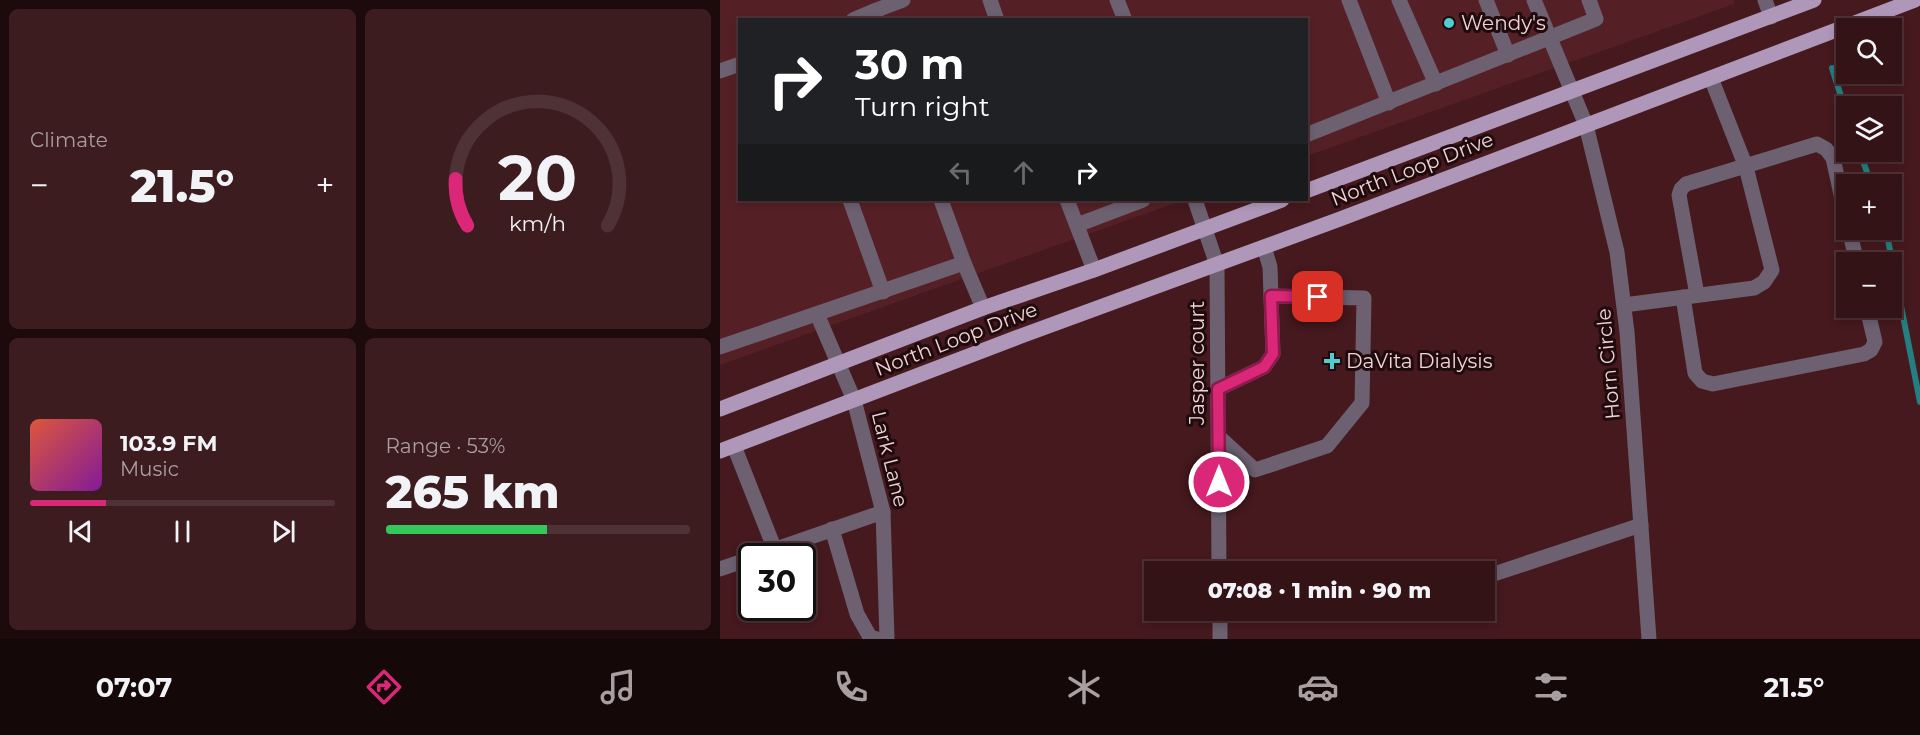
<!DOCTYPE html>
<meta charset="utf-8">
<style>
body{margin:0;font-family:Montserrat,sans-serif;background:#3c1c1f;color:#f1f3f6;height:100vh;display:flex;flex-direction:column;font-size:22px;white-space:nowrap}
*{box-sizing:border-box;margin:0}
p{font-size:20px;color:#a99ea1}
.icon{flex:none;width:33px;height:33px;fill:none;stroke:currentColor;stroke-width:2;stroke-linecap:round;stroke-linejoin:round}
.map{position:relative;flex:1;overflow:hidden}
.drawer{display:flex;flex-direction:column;gap:9px;padding:9px;background:#1d0a0c;width:720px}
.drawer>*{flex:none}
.guide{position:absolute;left:18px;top:18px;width:570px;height:183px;border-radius:0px;box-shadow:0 3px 9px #0003,0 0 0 2px #4e3235;background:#202124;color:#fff;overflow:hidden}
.fabs{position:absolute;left:1116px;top:18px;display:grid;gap:12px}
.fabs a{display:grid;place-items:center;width:66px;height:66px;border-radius:0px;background:#341316;box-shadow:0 3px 9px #0003,0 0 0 2px #4e3235;font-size:30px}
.speed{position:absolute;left:18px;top:543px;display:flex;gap:12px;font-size:30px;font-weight:700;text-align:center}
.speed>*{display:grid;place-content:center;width:78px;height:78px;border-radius:50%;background:#341316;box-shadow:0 3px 9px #0003,0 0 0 2px #4e3235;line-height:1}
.speed .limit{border:3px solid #111;border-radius:9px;background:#fff;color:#111}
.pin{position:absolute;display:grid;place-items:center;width:51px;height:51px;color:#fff;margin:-26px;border-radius:12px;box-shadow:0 3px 9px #0006}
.me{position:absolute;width:66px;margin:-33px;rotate:0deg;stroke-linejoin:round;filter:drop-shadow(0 0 4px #0008)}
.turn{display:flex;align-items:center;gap:21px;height:126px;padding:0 18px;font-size:27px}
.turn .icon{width:78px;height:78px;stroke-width:2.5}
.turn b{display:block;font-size:42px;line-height:51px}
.lanes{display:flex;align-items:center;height:57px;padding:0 18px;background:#0003;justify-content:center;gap:30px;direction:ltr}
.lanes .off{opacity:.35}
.big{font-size:45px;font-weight:800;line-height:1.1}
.drawer .widget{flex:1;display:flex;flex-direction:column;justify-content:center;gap:9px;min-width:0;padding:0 21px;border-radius:9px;background:#3c1c1f}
.drawer .dial{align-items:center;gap:0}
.dial svg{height:156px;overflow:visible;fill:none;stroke:#4e3235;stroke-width:7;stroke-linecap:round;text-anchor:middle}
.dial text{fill:#f1f3f6;stroke:none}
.song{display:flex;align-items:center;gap:18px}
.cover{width:72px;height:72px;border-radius:9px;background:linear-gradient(135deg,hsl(10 70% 55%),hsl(290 70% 35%))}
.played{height:6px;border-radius:3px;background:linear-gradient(90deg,#db2777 25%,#4e3235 25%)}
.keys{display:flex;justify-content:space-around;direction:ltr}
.heat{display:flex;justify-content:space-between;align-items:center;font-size:33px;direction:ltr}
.charge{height:9px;border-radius:4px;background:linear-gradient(90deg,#34c759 53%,#4e3235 0)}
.drawer .tiles{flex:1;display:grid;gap:9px;grid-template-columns:repeat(2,1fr)}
.trip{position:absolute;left:424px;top:561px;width:351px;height:60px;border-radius:0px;background:#341316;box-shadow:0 3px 9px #0003,0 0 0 2px #4e3235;font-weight:800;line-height:60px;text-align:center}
.tab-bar{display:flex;height:96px;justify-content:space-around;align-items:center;background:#150809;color:#a99ea1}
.tab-bar .icon{width:42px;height:42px}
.tab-bar .selected{color:#db2777}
.tab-bar b{font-size:27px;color:#f1f3f6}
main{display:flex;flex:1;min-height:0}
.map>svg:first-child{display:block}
</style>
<main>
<section class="drawer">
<div class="tiles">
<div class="widget"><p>Climate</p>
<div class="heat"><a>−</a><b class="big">21.5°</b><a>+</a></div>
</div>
<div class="widget dial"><svg viewBox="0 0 100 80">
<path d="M14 69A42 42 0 1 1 86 69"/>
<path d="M14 69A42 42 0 0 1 8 45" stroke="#db2777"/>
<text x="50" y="56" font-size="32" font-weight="700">20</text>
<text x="50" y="72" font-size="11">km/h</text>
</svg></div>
<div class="widget">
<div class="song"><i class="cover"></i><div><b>103.9 FM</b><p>Music</p></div></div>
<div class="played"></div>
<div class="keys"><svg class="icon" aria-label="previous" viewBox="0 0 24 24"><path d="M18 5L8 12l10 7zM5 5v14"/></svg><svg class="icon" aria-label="pause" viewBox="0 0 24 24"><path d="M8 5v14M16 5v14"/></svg><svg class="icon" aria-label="next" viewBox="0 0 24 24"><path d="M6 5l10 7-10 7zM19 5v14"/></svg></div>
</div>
<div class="widget"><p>Range · 53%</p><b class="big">265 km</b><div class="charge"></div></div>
</div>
</section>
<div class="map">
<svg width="1200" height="639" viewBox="0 0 1200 639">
<rect width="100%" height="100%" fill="#45191e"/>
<path fill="#542026" d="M0 0H1014V4L587 156 586 20H20V200H464L0 365Z"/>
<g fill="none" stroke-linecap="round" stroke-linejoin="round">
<g stroke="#237f80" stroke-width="6">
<path d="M1112 68 1126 112"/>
<path d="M1140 152 1151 184"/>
<path d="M1166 230 1200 402"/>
</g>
<g stroke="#6c6071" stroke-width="15">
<path d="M270 0 277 20"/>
<path d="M397 0 405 20"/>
<path d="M629 0 669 103"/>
<path d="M679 0 716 84"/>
<path d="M766 0 788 55"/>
<path d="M814 0 866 125 897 252 907 332 929 639"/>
<path d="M1045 0 1051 17"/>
<path d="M133 20 154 11"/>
<path d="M157 20 154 11 183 0"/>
<path d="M0 71 20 64"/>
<path d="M586 135 876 19 869 0"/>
<path d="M130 200 163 292"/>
<path d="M221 200 244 263"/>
<path d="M347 200 374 270"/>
<path d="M475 200 497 265 499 572"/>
<path d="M357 225 423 200"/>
<path d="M1129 230 1137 262"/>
<path d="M977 295 959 195 961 189 966 184 1097 144 1106 149 1113 158 1126 217"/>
<path d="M963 297 975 373 982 381 993 384 1144 354 1151 350 1155 342 1147 308"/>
<path d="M904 305 1034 288 1044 282 1052 270 1026 167 991 78"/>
<path d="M97 314 134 400 163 512 167 639"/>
<path d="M0 347 244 263 263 308"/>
<path d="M498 389 544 367 553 354 550 267 544 247"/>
<path d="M499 437 535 470 607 446 642 403 644 298 551 296"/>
<path d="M14 446 55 550"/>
<path d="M112 529 137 614 150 637 157 639"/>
<path d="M36 556 163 512"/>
<path d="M0 569 32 558"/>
<path d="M765 577 921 525"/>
<path d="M500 610V639"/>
</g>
<g stroke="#af97ba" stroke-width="15">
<path d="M586 191 1094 0"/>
<path d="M0 409 263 308 374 270 562 200"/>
<path d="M0 451 301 336 620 219 1195 0"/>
</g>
</g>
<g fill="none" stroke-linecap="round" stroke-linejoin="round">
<g stroke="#8e194d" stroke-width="15">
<path id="route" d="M499 482 498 389 544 367 553 354 551 296 598 297"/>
</g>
<use href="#route" stroke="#db2777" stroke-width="10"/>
</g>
<g fill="#52cdce" stroke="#1f0b0d" stroke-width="2">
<circle cx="729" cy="23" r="6"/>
<path d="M609 352h6v6h6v6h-6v6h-6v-6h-6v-6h6z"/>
</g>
<g text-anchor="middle" stroke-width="6" stroke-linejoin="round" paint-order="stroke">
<g font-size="20" fill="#f1d3d4" stroke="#1f0b0d" text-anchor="start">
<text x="741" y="30">Wendy's</text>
<text x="626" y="368">DaVita Dialysis</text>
</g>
<g font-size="20" fill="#f1d3d4" stroke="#1f0b0d">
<text transform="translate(692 169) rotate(-21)" y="7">North Loop Drive</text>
<text transform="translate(236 339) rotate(-21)" y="7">North Loop Drive</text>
<text transform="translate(477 363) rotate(-90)" y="7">Jasper court</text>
<text transform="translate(888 364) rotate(-95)" y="7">Horn Circle</text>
<text transform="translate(170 459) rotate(76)" y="7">Lark Lane</text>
</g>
</g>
</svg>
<div class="fabs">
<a><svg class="icon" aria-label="search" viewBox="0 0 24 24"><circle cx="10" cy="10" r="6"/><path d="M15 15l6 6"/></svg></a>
<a><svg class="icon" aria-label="layers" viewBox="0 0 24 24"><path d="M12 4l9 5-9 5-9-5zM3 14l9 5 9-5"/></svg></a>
<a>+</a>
<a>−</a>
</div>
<div class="speed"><div class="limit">30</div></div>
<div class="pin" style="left:598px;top:297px;background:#d93025"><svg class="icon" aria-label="arrive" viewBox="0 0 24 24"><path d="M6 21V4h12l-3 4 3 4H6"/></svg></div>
<svg class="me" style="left:499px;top:482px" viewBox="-20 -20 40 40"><circle r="17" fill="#db2777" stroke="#fff" stroke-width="3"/><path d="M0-11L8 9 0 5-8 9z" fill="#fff"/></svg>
<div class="trip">07:08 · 1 min · 90 m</div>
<div class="guide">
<div class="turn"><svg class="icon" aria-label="right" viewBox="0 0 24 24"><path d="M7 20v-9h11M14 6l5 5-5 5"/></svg><div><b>30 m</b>Turn right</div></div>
<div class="lanes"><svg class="icon off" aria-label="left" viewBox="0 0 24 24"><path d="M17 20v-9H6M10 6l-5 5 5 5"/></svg><svg class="icon off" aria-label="ahead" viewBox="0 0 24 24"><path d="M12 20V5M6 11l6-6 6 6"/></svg><svg class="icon" aria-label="right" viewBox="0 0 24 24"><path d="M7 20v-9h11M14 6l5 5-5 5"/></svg></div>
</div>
</div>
</main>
<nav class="tab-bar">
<b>07:07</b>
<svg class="icon selected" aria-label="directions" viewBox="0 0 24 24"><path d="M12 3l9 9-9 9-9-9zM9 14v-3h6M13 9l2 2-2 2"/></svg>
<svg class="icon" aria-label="music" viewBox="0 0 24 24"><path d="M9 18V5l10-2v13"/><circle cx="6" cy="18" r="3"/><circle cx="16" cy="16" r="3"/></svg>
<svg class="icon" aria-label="phone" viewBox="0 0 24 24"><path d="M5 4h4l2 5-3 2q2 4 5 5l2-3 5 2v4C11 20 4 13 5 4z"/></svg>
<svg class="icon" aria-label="climate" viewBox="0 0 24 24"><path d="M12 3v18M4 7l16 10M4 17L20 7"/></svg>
<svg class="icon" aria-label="car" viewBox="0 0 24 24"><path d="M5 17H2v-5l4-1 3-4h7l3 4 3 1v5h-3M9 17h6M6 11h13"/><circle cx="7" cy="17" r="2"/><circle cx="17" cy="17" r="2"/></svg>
<svg class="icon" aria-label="filters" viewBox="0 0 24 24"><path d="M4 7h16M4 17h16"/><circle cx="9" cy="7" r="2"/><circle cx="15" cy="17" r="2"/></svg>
<b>21.5°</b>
</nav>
